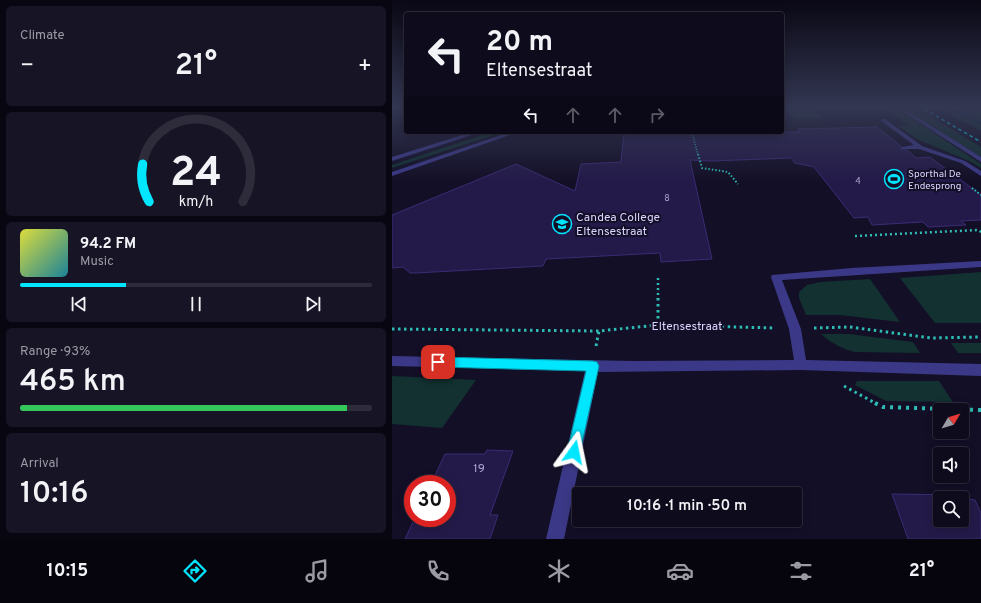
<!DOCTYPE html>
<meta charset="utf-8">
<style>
body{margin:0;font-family:Overpass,sans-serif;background:#171426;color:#f1f3f6;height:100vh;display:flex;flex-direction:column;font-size:15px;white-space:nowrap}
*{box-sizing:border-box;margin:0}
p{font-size:13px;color:#9b9ba4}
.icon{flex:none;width:22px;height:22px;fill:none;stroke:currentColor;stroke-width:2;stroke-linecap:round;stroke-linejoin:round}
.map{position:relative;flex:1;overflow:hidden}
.drawer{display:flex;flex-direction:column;gap:6px;padding:6px;background:#080610;width:392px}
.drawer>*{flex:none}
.top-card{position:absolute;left:12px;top:12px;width:380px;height:122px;border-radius:4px;box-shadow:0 2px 10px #0003,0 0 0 1px #2e2b3b;background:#0e0b1d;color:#f1f3f6;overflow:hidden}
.needle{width:26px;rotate:52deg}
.tools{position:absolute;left:541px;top:403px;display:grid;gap:8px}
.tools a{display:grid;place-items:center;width:36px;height:36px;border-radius:4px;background:#0e0b1d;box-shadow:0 2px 10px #0003,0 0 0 1px #2e2b3b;font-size:20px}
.speed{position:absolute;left:12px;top:475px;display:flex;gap:8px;font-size:20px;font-weight:700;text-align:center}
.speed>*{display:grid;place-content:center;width:52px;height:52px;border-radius:50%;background:#0e0b1d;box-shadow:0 2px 10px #0003,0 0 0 1px #2e2b3b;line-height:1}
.speed .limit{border:6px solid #d22;background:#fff;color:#111}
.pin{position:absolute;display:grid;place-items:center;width:34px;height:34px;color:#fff;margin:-17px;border-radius:8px;box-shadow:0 2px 6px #0006}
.me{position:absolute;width:44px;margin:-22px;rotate:12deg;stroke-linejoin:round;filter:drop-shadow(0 0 3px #0008)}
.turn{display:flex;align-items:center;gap:14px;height:84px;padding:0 16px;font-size:18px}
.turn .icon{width:52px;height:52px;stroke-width:2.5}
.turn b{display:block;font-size:28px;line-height:34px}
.lanes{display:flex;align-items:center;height:38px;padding:0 16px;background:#0003;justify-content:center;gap:20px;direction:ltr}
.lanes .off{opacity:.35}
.big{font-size:30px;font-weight:600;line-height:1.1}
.drawer .tile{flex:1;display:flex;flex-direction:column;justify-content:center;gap:6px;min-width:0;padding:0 14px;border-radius:6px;background:#171426}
.drawer .dial{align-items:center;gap:0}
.dial svg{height:104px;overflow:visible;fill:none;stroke:#2e2b3b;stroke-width:7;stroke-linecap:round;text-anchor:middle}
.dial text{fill:#f1f3f6;stroke:none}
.song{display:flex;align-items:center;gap:12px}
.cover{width:48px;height:48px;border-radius:6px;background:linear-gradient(135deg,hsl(60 70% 55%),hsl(190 70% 35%))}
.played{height:4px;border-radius:2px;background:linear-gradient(90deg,#01e6ff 30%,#2e2b3b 30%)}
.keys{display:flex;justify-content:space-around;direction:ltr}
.heat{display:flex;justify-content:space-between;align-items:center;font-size:22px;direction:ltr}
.charge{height:6px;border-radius:3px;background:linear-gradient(90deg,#34c759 93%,#2e2b3b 0)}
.trip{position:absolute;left:180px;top:487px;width:230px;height:40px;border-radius:4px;background:#0e0b1d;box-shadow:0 2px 10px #0003,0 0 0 1px #2e2b3b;font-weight:600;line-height:40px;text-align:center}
.menu{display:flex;height:64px;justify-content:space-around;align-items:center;background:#06040c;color:#9b9ba4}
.menu .icon{width:28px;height:28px}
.menu .on{color:#01e6ff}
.menu b{font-size:18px;color:#f1f3f6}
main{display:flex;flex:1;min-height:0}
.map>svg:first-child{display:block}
</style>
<main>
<section class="drawer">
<div class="tile"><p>Climate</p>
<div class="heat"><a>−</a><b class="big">21°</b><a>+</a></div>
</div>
<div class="tile dial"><svg viewBox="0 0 100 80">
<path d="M14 69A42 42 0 1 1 86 69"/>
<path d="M14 69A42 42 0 0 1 9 40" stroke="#01e6ff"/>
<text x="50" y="56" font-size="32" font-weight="700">24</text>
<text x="50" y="72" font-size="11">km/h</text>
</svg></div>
<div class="tile">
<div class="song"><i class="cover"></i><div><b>94.2 FM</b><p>Music</p></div></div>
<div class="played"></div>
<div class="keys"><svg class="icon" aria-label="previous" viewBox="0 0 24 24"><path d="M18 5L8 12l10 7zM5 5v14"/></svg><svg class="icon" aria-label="pause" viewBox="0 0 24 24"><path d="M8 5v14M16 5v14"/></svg><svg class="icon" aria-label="next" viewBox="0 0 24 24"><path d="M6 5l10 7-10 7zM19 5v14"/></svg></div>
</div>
<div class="tile"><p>Range · 93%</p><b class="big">465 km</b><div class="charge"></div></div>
<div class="tile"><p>Arrival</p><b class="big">10:16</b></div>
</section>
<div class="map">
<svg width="589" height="539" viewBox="0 0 589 539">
<rect width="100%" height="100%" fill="#130f27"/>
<g fill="#123130">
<path d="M390 106H417L430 118 402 119 392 108H390Z"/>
<path d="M488 106H501L589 164V168L577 161 527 140 506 126 516 125Z"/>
<path d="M509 106H521L589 147V157Z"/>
<path d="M543 106H589V131Z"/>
<path d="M100 132H111L0 168V165Z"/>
<path d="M589 272V323H543L508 278Z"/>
<path d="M478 279 508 322 448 315H414L407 298V292L415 285 428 282Z"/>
<path d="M429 334H457L521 342 528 353 463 352C450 349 439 343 429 334Z"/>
<path d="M559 343H589V353H566Z"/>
<path d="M0 376 84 380 50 428 0 424Z"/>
<path d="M465 381H547L561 402 494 401 463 385Z"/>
</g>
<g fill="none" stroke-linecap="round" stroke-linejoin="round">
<path fill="#091f46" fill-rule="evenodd" d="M553 106H557L589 122V125Z"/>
</g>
<g fill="#241a49" stroke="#3a2c75" fill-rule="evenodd">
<path d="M485 127 509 146V150H515L524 158 538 157 589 195V220L569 221 574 225 536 227 531 222 480 225 476 217 462 218 422 167 403 163 399 158 319 161 298 160 320 259 269 262 268 253 154 259 151 266 24 273H18L11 267 0 268V215L124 164 183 191 189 164 229 162 232 132H408L406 129Z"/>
<path d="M95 450 121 451 98 515H106L98 539H13L23 518H55V484H39L53 454H93Z"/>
<path d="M500 494 572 495 575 499 583 500 589 513V539H516ZM548 498H570V520H548Z"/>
</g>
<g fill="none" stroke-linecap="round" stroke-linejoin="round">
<g stroke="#2cbcb3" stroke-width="1.5" stroke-dasharray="1 1.5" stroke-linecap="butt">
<path d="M300 132 306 155"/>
<path d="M140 134 146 132"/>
</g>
<g stroke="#2cbcb3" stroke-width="2" stroke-dasharray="1.5 2" stroke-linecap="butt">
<path d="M306 154 310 168 336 172 346 184"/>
<path d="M580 188 589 195"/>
</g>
<g stroke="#2cbcb3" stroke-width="2.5" stroke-dasharray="2 3" stroke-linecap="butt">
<path d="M463 236 586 230 589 232"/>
<path d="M266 278V299"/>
</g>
<g stroke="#2cbcb3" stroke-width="3" stroke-dasharray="2.5 3.5" stroke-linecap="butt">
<path d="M266 298V325"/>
<path d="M422 328 458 327 539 338 589 337"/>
<path d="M0 329 207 331 266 325 383 328"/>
<path d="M204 346 207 331"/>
<path d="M452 386 485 404"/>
</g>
<path stroke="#2cbcb3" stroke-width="4" stroke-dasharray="3 5" stroke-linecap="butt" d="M483 403 491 407 589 410"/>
<g fill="#3b3987" fill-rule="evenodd">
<path d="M502 106H508L589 157V162Z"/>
<path d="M489 119H493L530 146 573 161 589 171V176L569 163 527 149H510V147L522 145 489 121Z"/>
<path d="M80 132H89L0 161V157Z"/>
<path d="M118 132H127L0 176V172Z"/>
<path d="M589 261V267L390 280 409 329 414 360 589 364V376L409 370 206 372 172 539H154L193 371 0 366V356L240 361 402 360 397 329 379 277 380 275 460 268Z"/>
</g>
<path stroke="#01e6ff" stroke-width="1.5" stroke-dasharray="3.5 3" stroke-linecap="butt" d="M527 106 589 142"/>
</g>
<linearGradient id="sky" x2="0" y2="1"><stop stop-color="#0a0815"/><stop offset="0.59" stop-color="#333752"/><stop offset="1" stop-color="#333752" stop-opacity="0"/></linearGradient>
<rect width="589" height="181" fill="url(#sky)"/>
<path fill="#01e6ff" stroke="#0196a6" d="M46 357 201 361 205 362 207 366 187 457 182 459 177 457 175 452 194 371 46 367 42 366 40 362 42 359Z"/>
<defs>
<g id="stadium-ring" transform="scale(1)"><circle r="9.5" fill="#130f27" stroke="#01e6ff" stroke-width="1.5"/><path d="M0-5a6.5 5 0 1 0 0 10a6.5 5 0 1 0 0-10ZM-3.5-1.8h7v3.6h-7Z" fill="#01e6ff"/></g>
<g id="school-ring" transform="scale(1)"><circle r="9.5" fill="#130f27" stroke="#01e6ff" stroke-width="1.5"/><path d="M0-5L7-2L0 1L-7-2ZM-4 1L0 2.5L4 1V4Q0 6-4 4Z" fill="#01e6ff"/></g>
</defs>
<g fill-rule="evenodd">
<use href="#stadium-ring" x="502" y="179"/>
<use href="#school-ring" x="170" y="224"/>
</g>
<g text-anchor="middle" stroke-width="4" stroke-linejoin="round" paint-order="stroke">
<g font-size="9" fill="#aca6d2">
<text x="466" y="184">4</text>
<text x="275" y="201">8</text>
</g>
<g font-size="10" fill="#dad5ff" stroke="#130f27" text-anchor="start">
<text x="516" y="177">Sporthal De<tspan x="516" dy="12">Endesprong</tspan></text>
</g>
<g font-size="12" fill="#dad5ff" stroke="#130f27" text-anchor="start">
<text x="184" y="221">Candea College<tspan x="184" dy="14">Eltensestraat</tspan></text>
</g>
<g font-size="12" fill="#dad5ff" stroke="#130f27">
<text x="295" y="330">Eltensestraat</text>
</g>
<g font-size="12" fill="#aca6d2">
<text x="87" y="472">19</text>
</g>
</g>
</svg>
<div class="tools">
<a><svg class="needle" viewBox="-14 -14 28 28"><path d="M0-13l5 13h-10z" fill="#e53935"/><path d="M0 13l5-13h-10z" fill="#9b9ba4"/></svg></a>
<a><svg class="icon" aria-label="sound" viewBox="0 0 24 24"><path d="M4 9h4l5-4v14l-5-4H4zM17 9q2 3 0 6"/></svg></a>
<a><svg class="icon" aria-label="search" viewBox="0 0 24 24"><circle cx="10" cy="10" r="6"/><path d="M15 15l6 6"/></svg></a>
</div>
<div class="speed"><div class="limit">30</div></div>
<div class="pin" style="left:46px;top:362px;background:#d93025"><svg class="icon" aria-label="arrive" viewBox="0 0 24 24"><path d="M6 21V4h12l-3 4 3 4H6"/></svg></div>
<svg class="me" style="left:182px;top:452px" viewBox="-20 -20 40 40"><path d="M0-17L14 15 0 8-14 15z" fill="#01e6ff" stroke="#fff" stroke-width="4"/></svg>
<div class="trip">10:16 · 1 min · 50 m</div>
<div class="top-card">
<div class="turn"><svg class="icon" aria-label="left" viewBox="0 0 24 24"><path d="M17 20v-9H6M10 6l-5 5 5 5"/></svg><div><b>20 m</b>Eltensestraat</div></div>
<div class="lanes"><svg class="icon" aria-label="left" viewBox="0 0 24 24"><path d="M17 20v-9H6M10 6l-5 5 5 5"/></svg><svg class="icon off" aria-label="ahead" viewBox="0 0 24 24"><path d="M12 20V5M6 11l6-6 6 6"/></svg><svg class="icon off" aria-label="ahead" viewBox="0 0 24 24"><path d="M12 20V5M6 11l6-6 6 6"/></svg><svg class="icon off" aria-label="right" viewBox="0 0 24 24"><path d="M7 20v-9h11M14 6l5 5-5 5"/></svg></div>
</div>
</div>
</main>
<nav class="menu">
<b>10:15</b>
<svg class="icon on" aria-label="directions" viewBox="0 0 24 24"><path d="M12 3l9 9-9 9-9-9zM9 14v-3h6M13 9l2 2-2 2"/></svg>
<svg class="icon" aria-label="music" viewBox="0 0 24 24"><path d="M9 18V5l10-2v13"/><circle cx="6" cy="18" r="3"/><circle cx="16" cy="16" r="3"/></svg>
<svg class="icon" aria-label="phone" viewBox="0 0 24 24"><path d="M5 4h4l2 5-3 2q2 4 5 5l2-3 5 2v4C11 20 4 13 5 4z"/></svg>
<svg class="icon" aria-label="climate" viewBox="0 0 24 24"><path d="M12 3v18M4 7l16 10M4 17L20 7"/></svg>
<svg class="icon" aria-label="car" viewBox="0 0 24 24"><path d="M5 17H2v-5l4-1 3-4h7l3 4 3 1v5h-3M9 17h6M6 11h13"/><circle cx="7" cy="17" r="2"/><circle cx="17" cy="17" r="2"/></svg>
<svg class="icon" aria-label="filters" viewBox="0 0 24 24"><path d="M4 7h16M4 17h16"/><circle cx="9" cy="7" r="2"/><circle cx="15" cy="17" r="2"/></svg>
<b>21°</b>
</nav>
